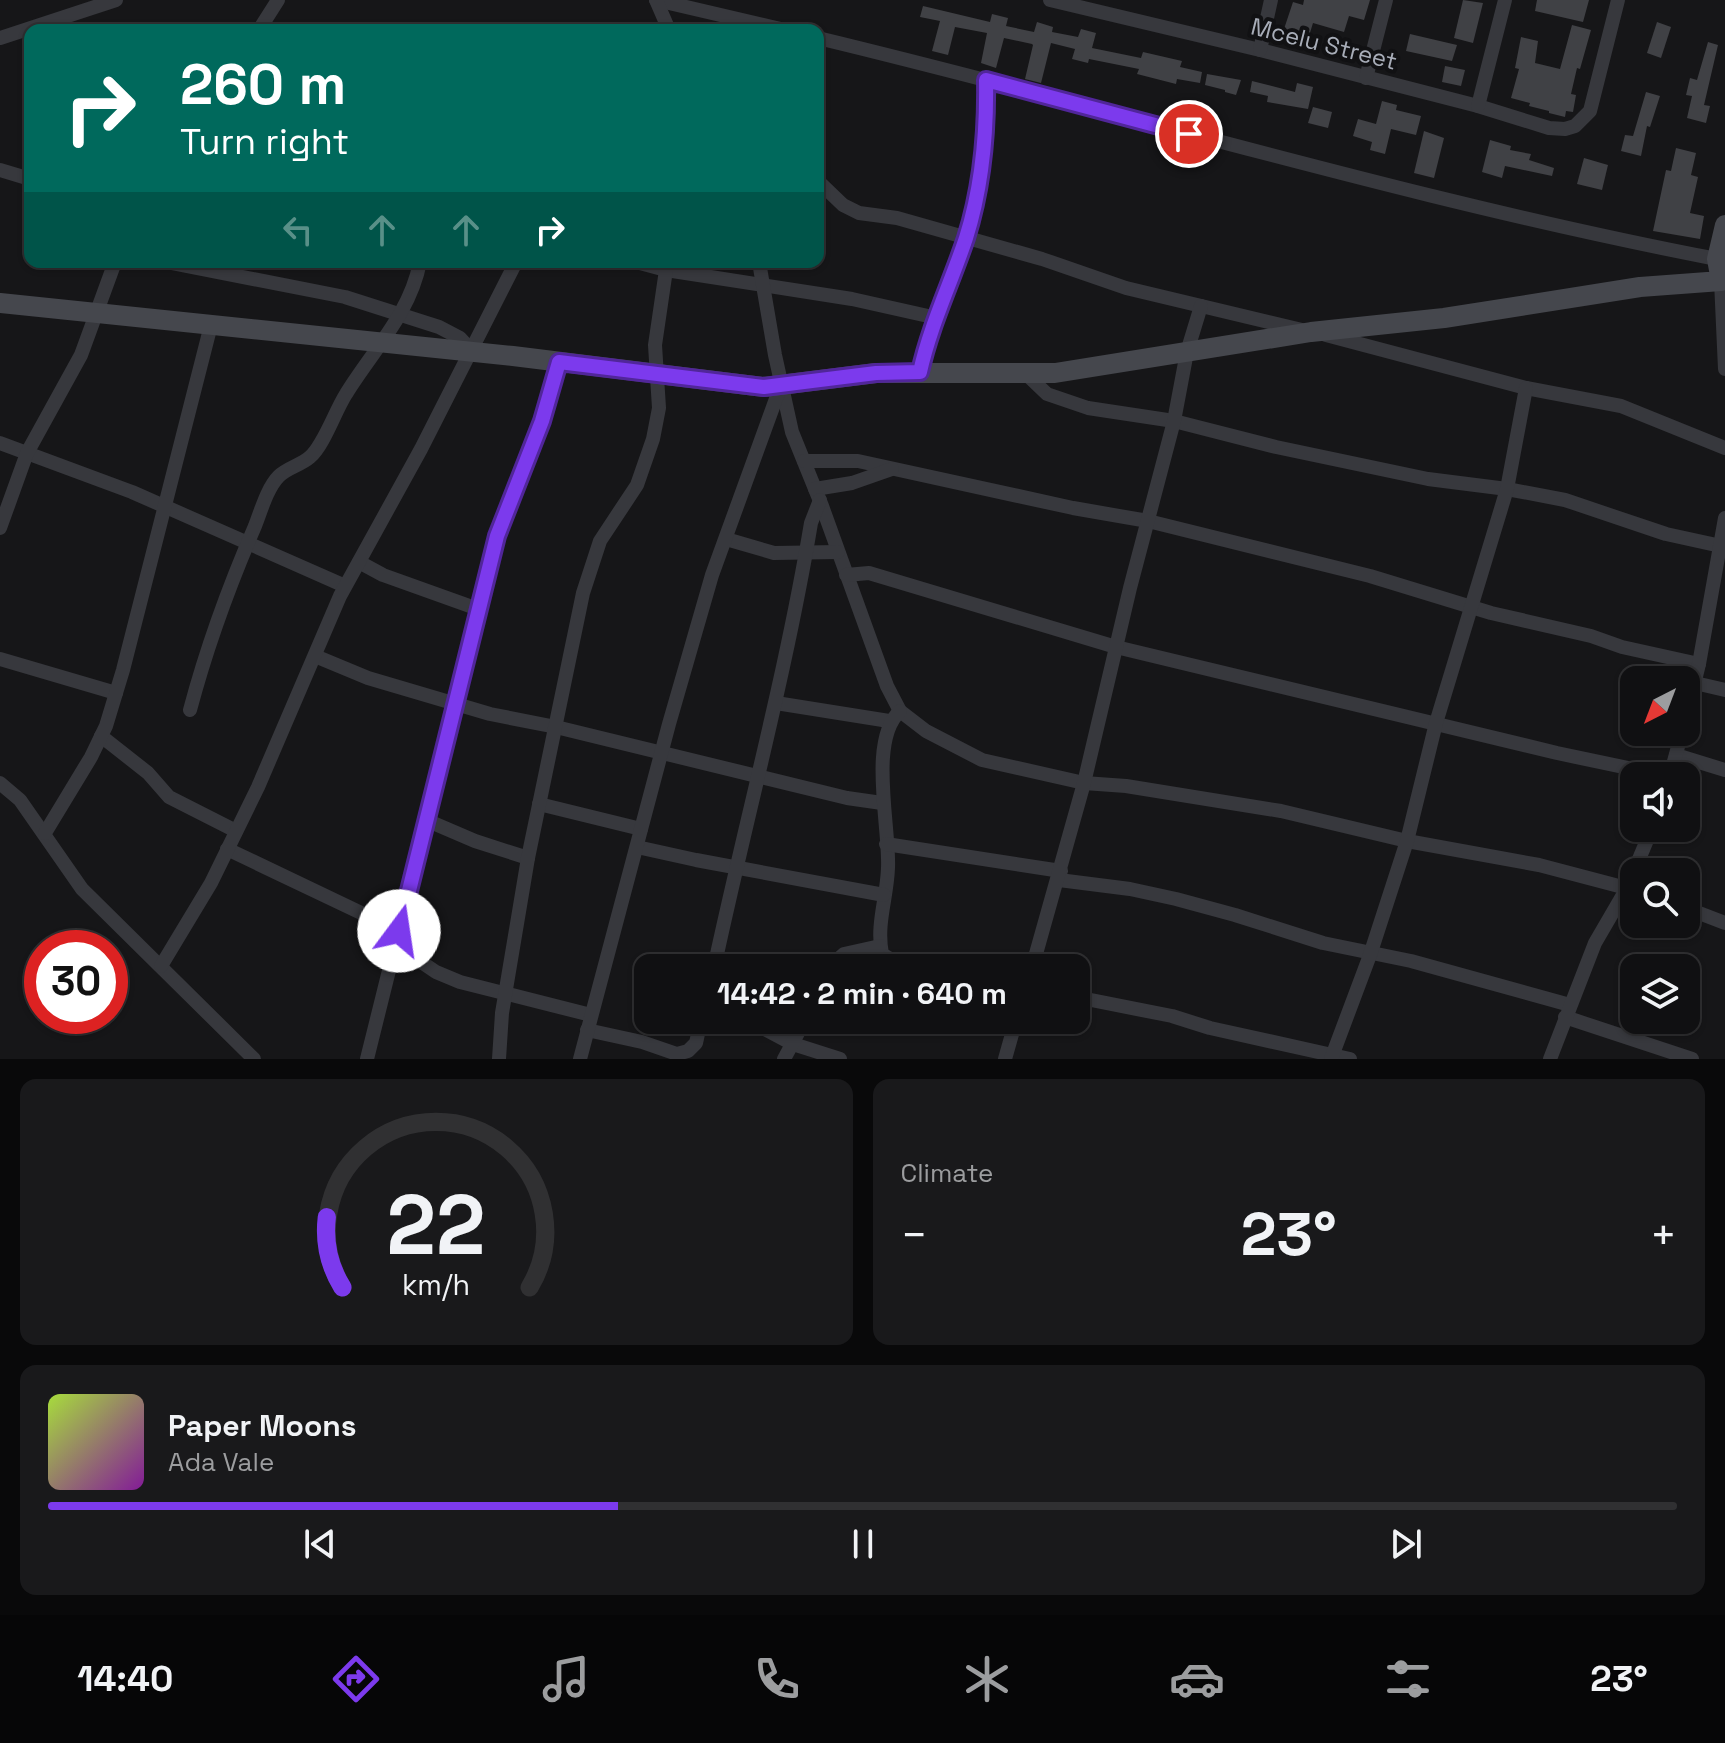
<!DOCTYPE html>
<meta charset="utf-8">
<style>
body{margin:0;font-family:"Space Grotesk",sans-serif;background:#19191b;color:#f1f3f6;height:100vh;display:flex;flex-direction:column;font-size:30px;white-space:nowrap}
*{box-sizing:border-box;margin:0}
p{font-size:26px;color:#9c9d9f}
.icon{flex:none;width:44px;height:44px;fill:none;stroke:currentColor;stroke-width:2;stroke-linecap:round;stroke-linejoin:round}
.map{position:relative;height:1059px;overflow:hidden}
.side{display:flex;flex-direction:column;gap:20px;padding:20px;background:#09090a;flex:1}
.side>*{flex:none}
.guide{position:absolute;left:24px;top:24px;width:800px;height:244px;border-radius:16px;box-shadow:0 2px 6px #0004,0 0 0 2px #303032;background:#00695c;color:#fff;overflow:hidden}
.needle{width:52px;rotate:222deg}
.controls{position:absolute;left:1620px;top:666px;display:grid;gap:16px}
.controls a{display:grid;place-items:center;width:80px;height:80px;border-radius:16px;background:#101012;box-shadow:0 2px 6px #0004,0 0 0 2px #303032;font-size:40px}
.speed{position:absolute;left:24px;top:930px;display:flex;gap:16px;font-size:40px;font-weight:700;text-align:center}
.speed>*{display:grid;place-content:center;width:104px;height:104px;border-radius:50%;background:#101012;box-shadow:0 2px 6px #0004,0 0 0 2px #303032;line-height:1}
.speed .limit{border:12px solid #d22;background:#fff;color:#111}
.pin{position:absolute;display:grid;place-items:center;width:68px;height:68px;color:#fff;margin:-34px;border:4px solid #fff;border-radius:50%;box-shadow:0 2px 8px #0007}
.me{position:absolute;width:88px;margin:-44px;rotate:14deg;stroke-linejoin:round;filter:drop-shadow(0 0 6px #0008)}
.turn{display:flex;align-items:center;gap:28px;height:168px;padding:0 24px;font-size:36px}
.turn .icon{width:104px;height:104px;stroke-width:2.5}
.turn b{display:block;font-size:56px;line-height:68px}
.lanes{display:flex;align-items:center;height:76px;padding:0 24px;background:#0003;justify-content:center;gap:40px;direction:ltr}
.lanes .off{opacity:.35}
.big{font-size:60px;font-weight:700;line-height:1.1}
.side .tile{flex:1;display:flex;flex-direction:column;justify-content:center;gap:12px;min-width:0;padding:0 28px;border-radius:16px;background:#19191b}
.side .dial{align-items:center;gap:0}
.dial svg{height:208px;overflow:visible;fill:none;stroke:#303032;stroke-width:7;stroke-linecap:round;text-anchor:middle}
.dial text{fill:#f1f3f6;stroke:none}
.song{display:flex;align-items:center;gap:24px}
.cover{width:96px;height:96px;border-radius:12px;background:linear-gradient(135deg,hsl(80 70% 55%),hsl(290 70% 35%))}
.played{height:8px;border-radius:4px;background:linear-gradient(90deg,#7c3aed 35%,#303032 35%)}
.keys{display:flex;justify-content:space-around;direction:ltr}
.heat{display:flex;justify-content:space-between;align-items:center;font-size:44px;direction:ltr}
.side .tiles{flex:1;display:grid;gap:20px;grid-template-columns:1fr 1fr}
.tile:last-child{grid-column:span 2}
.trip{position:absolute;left:634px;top:954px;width:456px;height:80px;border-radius:16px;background:#101012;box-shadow:0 2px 6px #0004,0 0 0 2px #303032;font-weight:700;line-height:80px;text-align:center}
.menu{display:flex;height:128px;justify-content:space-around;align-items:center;background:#060607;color:#9c9d9f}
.menu .icon{width:56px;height:56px}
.menu .current{color:#7c3aed}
.menu b{font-size:36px;color:#f1f3f6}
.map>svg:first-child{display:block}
</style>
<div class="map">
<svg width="1725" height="1059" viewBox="0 0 1725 1059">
<rect width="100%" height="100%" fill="#161618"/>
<g fill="#404145">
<path d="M1304 0H1370L1364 20 1349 16 1344 32 1313 23 1305 49 1280 41 1293 2 1303 5Z"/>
<path d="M1463 0 1483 3 1473 43 1454 38Z"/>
<path d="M1537 0H1589L1583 22 1535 11Z"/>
<path d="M923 6 990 22 992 14 1008 18 1006 26 1034 32 1037 22 1053 27 1052 32 1078 37 1081 29 1096 33 1092 48 1141 58 1143 52 1182 61 1180 67 1202 72 1200 83 1177 79 1176 84 1137 74 1139 69 1089 59 1088 63 1072 59 1075 49 1051 43 1041 83 1025 79 1033 45 1032 44 1004 38 996 68 981 63 987 33 955 27 948 55 932 51 940 21 920 17Z"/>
<path d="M1657 22 1671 27 1661 58 1647 53Z"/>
<path d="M1572 25 1591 30 1580 69 1577 68 1571 94 1576 95 1573 112 1566 111 1565 117 1549 113V111L1529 106 1530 103 1511 98 1519 69 1515 68 1521 37 1538 41 1535 63 1560 69Z"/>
<path d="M1410 34 1457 45 1452 61 1406 51Z"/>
<path d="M1708 42 1718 45 1704 105 1710 106 1706 123 1687 118 1692 96 1686 95 1690 78 1697 80Z"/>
<path d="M1445 66 1465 70 1461 86 1442 82Z"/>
<path d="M1207 74 1241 80 1236 95 1225 92V90L1205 85Z"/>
<path d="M1252 81 1295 92 1297 83 1313 87 1308 109 1267 102 1268 96 1250 92Z"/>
<path d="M1646 92 1660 96 1650 127 1647 126 1641 156 1621 151 1625 135 1633 136Z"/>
<path d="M1382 101 1397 105 1396 110 1421 116 1416 135 1391 129 1385 154 1370 150 1372 142 1353 136 1358 119 1376 124Z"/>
<path d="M1313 107 1332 112 1328 128 1308 123Z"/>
<path d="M1424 131 1444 138 1434 178 1414 173Z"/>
<path d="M1490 140 1511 146 1510 150 1531 154 1529 160 1554 168 1552 176 1505 166 1502 178 1482 172Z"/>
<path d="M1676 148 1696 153 1691 175 1698 177 1690 213 1704 216 1700 239 1653 231 1666 170 1671 171Z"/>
<path d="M1584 158 1608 165 1602 190 1577 184Z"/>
</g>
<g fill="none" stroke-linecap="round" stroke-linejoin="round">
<g stroke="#37383d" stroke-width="14">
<path d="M656 0 785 30"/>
<path d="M656 0 669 30"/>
<path d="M1050 0 1260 50 1478 106 1549 128 1565 129 1575 126 1590 111 1618 0"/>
<path d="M259 30 278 0"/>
<path d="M0 38 116 0"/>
<path d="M818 38C1118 110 1414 201 1717 259"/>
<path d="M1260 50 1271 0"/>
<path d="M1366 78 1386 0"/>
<path d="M1478 106 1505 0"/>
<path d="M0 170 30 179"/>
<path d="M818 181 843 205 859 213 897 218 1042 259 1126 288 1302 330"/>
<path d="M166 262 345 297 439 327 460 338 473 352"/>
<path d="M636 262 666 270 852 299 937 318"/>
<path d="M759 262 775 355 792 432 822 506 887 686 900 711 926 731 982 760 1084 783 1126 786 1281 811 1407 841 1539 865 1634 890"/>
<path d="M1721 281 1725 369"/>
<path d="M1326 335 1526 388 1621 406 1725 448"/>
<path d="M920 372C930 326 951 283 966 238 982 187 987 134 986 80"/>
<path d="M1024 372 1047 394 1088 408 1174 421 1276 447 1428 479 1507 489 1565 500 1666 534 1725 547"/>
<path d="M0 443 132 492 345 586"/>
<path d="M804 461H858L1073 508 1148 521 1370 576 1491 613 1591 636 1622 647 1699 664"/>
<path d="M815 489 852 483 892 469"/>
<path d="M0 528 27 453 81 355 115 262"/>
<path d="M726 539 774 553 838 552"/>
<path d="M359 562 383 575 478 609"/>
<path d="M846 575 869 573 1116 647 1557 753 1666 776"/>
<path d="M315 656 368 678 490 714 556 727 847 798 882 803"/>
<path d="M0 659 116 693"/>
<path d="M1695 683 1725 690"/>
<path d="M776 703 889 721"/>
<path d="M190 710C207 646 229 586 255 526 261 511 267 488 279 476 287 468 301 465 310 457 324 445 335 411 346 394 373 350 410 314 420 262"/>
<path d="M900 711C868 740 890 827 888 868 887 898 876 924 882 954L898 964 918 968"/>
<path d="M1686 717 1699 664 1725 518"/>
<path d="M101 736 148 773 169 797 236 831"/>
<path d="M1676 755 1725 770"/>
<path d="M1670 776 1682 732"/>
<path d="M0 783 20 800 82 889 254 1059"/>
<path d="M539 804 641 829"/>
<path d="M426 820 475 841 528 858"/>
<path d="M45 833 91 757 106 726 123 670 211 325"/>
<path d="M886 844 1061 871"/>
<path d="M637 847 696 860 884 895"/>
<path d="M227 849 399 931"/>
<path d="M1059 880 1130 889 1176 899 1235 915 1323 943 1411 961 1570 1005"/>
<path d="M1686 908 1725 923"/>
<path d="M396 945 436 972 460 982 591 1015"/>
<path d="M161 966 211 883 258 787 340 596 421 449 516 262"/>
<path d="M714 968C746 819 786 673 811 523L820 500"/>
<path d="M828 968 844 954 880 946"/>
<path d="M1032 968 1084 783 1130 588 1174 421 1187 352 1201 306"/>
<path d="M1076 997 1172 1016 1210 1028 1350 1059"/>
<path d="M1565 1017 1692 1059"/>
<path d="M748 1020 793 1044 840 1059"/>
<path d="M587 1030 642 1042 677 1054 688 1051 696 1043 701 1020"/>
<path d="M367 1059 497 536 542 421 559 362"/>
<path d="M499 1059 502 1013 528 858 583 593 600 541 637 485 653 439 659 408 655 345 666 270"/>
<path d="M580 1059 669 724 712 575 781 385"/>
<path d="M784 1059 805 1020"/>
<path d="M1005 1059 1016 1020"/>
<path d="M1331 1059 1370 955 1407 841 1436 723 1507 489 1526 388"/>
<path d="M1550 1059 1595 943 1627 888 1652 828"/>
</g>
<path stroke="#45474d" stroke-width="20" d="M0 303 513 356 764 387 876 373H1055L1311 332 1444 318 1640 287 1721 281 1717 259 1725 225"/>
</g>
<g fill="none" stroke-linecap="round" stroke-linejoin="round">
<g stroke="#51269a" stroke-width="20">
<path id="route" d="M399 931 497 536 542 421 559 362 764 387 876 373 920 372C930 326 951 283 966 238 982 187 987 133 986 80L1189 134"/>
</g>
<use href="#route" stroke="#7c3aed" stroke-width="14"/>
</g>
<g text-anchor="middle" stroke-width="8" stroke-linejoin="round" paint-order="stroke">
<g font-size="24" fill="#a8adb8" stroke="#111113">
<text transform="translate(1324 44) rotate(14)" y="8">Mcelu Street</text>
</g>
</g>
</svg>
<div class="controls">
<a><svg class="needle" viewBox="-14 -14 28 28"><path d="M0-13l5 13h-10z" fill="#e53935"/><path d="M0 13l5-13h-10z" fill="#9c9d9f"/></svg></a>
<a><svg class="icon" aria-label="sound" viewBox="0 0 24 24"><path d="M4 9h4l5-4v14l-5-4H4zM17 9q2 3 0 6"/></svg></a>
<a><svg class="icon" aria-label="search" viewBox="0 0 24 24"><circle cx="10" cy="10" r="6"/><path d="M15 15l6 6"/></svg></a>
<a><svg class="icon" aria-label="layers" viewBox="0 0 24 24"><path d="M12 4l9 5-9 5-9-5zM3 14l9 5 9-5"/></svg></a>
</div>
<div class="speed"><div class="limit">30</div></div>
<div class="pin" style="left:1189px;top:134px;background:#d93025"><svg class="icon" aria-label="arrive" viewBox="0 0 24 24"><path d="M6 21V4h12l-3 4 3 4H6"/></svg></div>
<svg class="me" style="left:399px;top:931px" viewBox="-20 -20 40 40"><circle r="19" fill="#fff"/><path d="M0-13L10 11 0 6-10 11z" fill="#7c3aed"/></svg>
<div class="trip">14:42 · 2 min · 640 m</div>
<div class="guide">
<div class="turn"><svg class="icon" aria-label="right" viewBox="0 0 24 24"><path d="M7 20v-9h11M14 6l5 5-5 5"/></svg><div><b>260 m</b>Turn right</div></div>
<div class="lanes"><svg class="icon off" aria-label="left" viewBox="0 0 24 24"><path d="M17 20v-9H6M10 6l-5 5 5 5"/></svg><svg class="icon off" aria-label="ahead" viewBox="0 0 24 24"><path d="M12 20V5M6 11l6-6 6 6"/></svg><svg class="icon off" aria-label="ahead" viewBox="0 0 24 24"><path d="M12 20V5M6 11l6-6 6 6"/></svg><svg class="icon" aria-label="right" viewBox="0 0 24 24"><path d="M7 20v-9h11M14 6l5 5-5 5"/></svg></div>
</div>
</div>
<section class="side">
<div class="tiles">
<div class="tile dial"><svg viewBox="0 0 100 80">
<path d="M14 69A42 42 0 1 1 86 69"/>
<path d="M14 69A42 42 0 0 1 8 42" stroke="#7c3aed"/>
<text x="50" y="56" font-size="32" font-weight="700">22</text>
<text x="50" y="72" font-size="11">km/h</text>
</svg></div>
<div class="tile"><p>Climate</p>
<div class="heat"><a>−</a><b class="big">23°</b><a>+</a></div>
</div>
<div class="tile">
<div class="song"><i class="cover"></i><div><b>Paper Moons</b><p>Ada Vale</p></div></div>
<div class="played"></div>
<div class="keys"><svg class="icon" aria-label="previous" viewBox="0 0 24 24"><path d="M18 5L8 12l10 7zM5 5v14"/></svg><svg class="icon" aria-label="pause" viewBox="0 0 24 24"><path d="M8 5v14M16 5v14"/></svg><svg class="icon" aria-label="next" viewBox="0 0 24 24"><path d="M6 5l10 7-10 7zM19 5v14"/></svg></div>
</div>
</div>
</section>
<nav class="menu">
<b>14:40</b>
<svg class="icon current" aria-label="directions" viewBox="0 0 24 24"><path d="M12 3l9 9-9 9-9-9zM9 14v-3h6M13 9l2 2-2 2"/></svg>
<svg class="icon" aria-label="music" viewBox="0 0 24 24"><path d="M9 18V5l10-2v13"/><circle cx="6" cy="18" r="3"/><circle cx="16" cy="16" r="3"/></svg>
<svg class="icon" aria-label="phone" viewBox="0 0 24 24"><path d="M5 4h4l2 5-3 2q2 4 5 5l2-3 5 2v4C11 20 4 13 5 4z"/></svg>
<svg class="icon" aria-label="climate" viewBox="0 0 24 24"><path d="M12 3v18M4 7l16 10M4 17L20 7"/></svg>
<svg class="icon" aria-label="car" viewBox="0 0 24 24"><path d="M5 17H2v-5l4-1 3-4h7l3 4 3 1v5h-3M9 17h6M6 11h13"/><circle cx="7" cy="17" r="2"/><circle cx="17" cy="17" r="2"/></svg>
<svg class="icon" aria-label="filters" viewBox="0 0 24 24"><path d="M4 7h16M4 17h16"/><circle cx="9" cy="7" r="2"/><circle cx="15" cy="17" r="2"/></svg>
<b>23°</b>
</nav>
